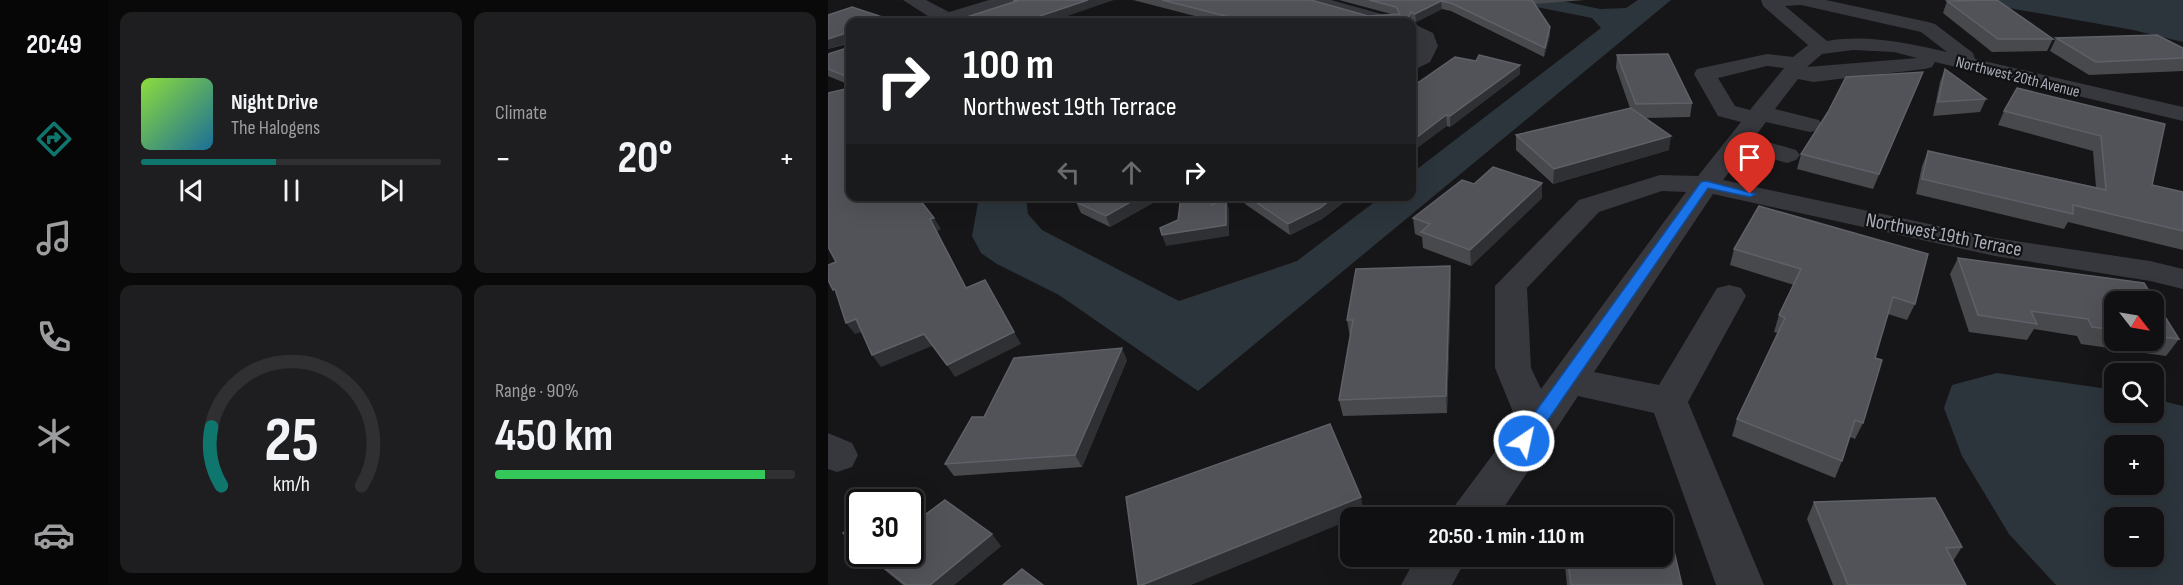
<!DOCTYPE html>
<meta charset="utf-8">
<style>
body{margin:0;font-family:"Sofia Sans Condensed",sans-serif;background:#1e1e20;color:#f1f3f6;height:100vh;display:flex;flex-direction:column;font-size:22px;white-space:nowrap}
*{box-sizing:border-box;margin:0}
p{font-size:20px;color:#9c9d9f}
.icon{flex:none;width:33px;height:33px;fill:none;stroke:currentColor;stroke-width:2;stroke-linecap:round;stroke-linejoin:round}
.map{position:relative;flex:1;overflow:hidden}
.details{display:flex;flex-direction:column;gap:12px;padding:12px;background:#09090a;width:720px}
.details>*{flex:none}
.guide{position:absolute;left:18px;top:18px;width:570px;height:183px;border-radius:12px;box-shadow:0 6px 24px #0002,0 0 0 2px #303032;background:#202124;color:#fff;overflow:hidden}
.needle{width:39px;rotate:121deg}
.fabs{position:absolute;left:1276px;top:291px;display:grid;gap:12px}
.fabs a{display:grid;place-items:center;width:60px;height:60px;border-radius:12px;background:#101012;box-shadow:0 6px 24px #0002,0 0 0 2px #303032;font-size:30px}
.speed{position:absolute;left:18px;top:489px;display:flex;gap:12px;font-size:30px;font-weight:700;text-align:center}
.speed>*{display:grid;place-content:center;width:78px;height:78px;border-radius:50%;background:#101012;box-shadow:0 6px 24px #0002,0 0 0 2px #303032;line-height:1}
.speed .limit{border:3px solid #111;border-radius:9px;background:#fff;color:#111}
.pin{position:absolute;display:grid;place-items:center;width:51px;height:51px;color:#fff;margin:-62px -26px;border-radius:50% 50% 50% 0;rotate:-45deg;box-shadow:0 0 6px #0007}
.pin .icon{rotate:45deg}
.me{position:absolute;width:66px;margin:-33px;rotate:34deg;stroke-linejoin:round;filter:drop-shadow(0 0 4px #0008)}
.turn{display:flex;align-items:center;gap:21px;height:126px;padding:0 18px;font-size:27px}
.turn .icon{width:78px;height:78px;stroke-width:2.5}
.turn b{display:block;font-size:42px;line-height:51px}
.lanes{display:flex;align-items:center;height:57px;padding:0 18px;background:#0003;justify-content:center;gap:30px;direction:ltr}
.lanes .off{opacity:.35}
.big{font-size:45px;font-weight:700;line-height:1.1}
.details .tile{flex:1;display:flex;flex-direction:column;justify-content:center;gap:9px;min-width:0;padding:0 21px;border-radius:12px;background:#1e1e20}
.details .dial{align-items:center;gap:0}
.dial svg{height:156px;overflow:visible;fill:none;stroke:#303032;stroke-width:7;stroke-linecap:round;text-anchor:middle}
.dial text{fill:#f1f3f6;stroke:none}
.song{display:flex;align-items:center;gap:18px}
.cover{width:72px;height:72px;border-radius:9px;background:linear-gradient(135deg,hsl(90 70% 55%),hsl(200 70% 35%))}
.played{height:6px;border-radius:3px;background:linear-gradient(90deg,#0f766e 45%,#303032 45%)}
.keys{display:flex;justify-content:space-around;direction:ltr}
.heat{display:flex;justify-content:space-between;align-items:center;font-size:33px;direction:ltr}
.charge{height:9px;border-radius:4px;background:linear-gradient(90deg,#34c759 90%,#303032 0)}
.details .tiles{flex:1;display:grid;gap:12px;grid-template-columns:repeat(2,1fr)}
.trip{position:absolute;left:512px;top:507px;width:333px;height:60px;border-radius:12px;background:#101012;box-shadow:0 6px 24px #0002,0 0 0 2px #303032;font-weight:700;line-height:60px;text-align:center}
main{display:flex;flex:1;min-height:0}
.dock{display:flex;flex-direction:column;width:108px;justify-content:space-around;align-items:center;background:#060607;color:#9c9d9f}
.dock .icon{width:42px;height:42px}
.dock .current{color:#0f766e}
.dock b{font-size:27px;color:#f1f3f6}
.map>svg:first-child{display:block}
</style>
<main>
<nav class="dock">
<b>20:49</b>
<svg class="icon current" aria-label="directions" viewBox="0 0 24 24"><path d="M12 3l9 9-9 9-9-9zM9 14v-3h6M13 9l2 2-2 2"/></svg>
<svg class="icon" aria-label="music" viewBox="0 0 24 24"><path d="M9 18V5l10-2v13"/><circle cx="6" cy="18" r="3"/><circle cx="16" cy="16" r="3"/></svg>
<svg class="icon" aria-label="phone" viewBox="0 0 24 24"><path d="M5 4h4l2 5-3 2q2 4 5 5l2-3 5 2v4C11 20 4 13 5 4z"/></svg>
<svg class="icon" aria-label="climate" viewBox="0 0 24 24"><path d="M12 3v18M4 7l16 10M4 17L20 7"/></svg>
<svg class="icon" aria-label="car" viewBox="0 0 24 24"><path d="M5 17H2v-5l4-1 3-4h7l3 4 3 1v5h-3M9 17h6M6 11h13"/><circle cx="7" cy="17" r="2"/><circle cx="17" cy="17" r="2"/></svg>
</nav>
<section class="details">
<div class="tiles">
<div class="tile">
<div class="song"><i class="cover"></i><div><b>Night Drive</b><p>The Halogens</p></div></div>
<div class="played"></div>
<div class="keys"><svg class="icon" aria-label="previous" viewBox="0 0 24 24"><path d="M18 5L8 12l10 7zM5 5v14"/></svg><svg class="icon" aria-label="pause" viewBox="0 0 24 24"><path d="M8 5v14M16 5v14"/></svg><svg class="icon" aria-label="next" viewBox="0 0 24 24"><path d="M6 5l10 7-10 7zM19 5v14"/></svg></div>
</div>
<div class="tile"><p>Climate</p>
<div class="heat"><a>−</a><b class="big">20°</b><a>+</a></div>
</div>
<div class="tile dial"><svg viewBox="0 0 100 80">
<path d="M14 69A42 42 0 1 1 86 69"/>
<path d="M14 69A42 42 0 0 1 9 39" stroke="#0f766e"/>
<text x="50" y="56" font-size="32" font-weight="700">25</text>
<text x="50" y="72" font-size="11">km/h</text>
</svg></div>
<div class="tile"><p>Range · 90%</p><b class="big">450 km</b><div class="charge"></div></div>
</div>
</section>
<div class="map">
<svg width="1355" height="585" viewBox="0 0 1355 585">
<rect width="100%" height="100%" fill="#161618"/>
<g fill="#2c353c" fill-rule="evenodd">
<path d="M673 0H729L772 9 798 8 810 0H843L370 391 231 295 169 264 153 253 144 236 151 197H198L200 214 214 230 351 301 469 261 553 197 584 196V173L773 28 764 18Z"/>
<path d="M1136 0H1355V42L1305 30Z"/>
<path d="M1169 373 1287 390V412H1326V399L1355 406V585H1228L1181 534 1134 456 1116 408 1124 385ZM1287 446H1326V484H1287ZM1287 518H1326V556H1287Z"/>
</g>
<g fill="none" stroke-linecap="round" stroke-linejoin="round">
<g fill="#37383d" fill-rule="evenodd">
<path d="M75 0H98L121 12 161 0H189L186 4 127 22H100L103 18Z"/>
<path d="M474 0H503L568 18 571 22H542L477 4Z"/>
<path d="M933 0H998L1100 22 1107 24 1145 53 1147 59 1355 107V121L1107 62 1104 67 1097 69 985 82 970 79 947 109 991 120 994 125 991 130 982 132 938 122 926 138 968 150 972 155 968 160 959 163 917 151 895 180 1167 238 1322 261 1355 269V289L1322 281 1167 256 885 194 766 372 831 385 889 288 901 285 913 288 918 296 860 402 936 585H888L826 413 750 396 669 518H622L628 504 689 422 667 368V286L751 200 832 175 870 176 913 122 890 116 866 74 869 69 939 54 965 57 980 45 935 6ZM973 5 1093 32 1119 52C1079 43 1040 34 999 41L957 6ZM1025 50 1066 52 1089 58 979 67 994 54ZM939 66 956 68 922 110 907 106 890 78ZM834 191 858 192 713 389 703 368 699 288 771 212Z"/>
<path d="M584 23 605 33 610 46 602 62 584 71C582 56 591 53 589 40L584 37Z"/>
<path d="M0 433 24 443 30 455 24 467 9 472 0 469Z"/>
<path d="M589 556H640L624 585H573Z"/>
</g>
</g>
<g fill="#47494d" fill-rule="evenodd">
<path d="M305 0H483L540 16 563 14 511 0H757L707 4 722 27V35L716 57 623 11 614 9 588 22 584 21 583 22H390Z"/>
<path d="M1119 1 1225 39 1219 51 1164 52 1115 13Z"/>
<path d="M0 15 22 22V85L0 76V54L19 48V44L0 49Z"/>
<path d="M1228 38 1355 58V71L1261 75 1222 51Z"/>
<path d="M789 55 864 103 862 117 817 118 841 150 725 184 688 150V135L802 108 788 68Z"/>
<path d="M1117 69 1158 99 1152 112 1105 116 1112 82Z"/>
<path d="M1095 72 1045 189 969 169 973 154Z"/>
<path d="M692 74 622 127 619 126 584 87Z"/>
<path d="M1176 111 1337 124 1324 185 1355 192V250L1240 222 1236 229 1088 194 1094 166 1100 151 1268 187 1265 151 1170 125Z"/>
<path d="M714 183V198L643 266 595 248 594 237 587 234 585 218 646 184Z"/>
<path d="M259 196H337L282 227 253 213 248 202Z"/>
<path d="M415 196H524L494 219 462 235 417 204Z"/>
<path d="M906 249 1087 304 1079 320 1060 314 1047 358 1035 423 1027 439 1022 437 1014 461 1007 478 904 436 909 419 950 333 946 332 951 315 966 285 902 265Z"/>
<path d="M1130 258 1316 283 1351 339 1338 356 1253 344 1249 336 1206 329 1199 340 1141 332 1122 274ZM1287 302H1326V340H1287Z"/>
<path d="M623 283 619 413 515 416 511 400 522 337 519 320Z"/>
<path d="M299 360 254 467 126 476 117 464 156 417Z"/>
<path d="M986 502 1134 547 1125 561 1138 585H1005L979 519Z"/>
<path d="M90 520 173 546 126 585H75L37 554H82Z"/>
<path d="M32 521V549L15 533Z"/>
<path d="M736 556H834L854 585H739Z"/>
</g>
<g fill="#2f3033">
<path d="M260 0H286L222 22H194Z"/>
<path d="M613 1 614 9 588 22 587 14Z"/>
<path d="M583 12V22H570Z"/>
<path d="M722 27V35L716 57 717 48Z"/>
<path d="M18 33 22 42 0 49V39Z"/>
<path d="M692 65V74L622 127V116Z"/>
<path d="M1095 72 1090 85 1045 189 1051 174Z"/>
<path d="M618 115 619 126 584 152V141Z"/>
<path d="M843 136 841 150 725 184 726 169Z"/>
<path d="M714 183V198L643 266 642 250Z"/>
<path d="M313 196H337L282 227 278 216Z"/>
<path d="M384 196H388L387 216 384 205Z"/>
<path d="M507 196H524L494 219 462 235 460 224Z"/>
<path d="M398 198 401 210V236L338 246 334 235Z"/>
<path d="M106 218 113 229 109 231 145 300 102 219Z"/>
<path d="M622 266 623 283 619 413 618 396Z"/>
<path d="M157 280 193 344 127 377 119 365Z"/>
<path d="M28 319 37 331 27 334 18 323Z"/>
<path d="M96 334 104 346 53 367 44 355Z"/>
<path d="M294 348 299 360 254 467 247 455Z"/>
<path d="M533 497 536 514 527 518H522V520L363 585H314Z"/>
<path d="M164 534 173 546 126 585H102Z"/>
</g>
<g fill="#525359" stroke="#5f6168" stroke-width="1.5">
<path d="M185 0H260L194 22H123L189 1Z"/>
<path d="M334 0H483L540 16 572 14 568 7 541 0H704L722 27 717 48 623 3 613 1 587 14 583 12 581 17 570 22H421Z"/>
<path d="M1169 0 1225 39H1170L1119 1Z"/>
<path d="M24 7 69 22H22V78L0 69V54L19 48 18 33 0 39V15Z"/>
<path d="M1329 35 1355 48V58L1268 62 1228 38Z"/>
<path d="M840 54 864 103 808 104 789 55Z"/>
<path d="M651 55 692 65 622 116 618 115 584 141V87L627 57 648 61Z"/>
<path d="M1117 69 1158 99 1110 102Z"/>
<path d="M1095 72 1051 174 973 154 1000 112 1018 77Z"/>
<path d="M22 88V196H89L106 218 102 219 138 288 157 280 186 332 119 365 96 334 44 355 28 319 18 323 7 289 5 290 0 280V265L8 262 0 247V93Z"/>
<path d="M1189 88 1337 124 1324 185 1355 192V231L1245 205V214L1094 179 1100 151 1278 190 1273 136 1176 111Z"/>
<path d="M803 108 843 136 726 169 688 135Z"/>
<path d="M665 167 714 183 642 250 593 232 602 224 585 218 634 180 646 184Z"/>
<path d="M259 196H313L278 216 248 202Z"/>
<path d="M353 196H384V205L398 198V225L334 235 332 228 350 220Z"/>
<path d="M419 196H507L492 208 460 224Z"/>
<path d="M931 206 1100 254 1087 304 1065 297 1047 358 1054 360 1035 423 1027 420 1014 461 909 419 957 318 951 315 973 269 906 249Z"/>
<path d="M1130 258 1316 283 1351 339 1326 336V302H1287V330L1264 327 1260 319 1203 311 1209 324 1150 315Z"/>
<path d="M622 266 618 396 511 400 525 320H519L528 269Z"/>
<path d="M294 348 247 455 117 464 144 417H156L186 358Z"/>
<path d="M502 424 533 497 314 585H310L298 497Z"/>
<path d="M1107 498 1134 547 1118 548 1138 585H1020L986 502Z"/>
<path d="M63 499 67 502H58Z"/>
<path d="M117 500 164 534 102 585H78L39 554H82V514L90 520Z"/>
<path d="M838 517 854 585H743L739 556H834V518Z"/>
<path d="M32 521V547L15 533Z"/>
<path d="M194 569 215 585H175Z"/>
</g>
<path fill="#1a73e8" stroke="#114b97" stroke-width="1.5" d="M878 181 928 194 922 197 880 188 702 446H690L688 441 690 436 873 182Z"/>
<g text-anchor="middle" stroke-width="4.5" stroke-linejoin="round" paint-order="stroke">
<g font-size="16" fill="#a8adb8" stroke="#111113">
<text transform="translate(1190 76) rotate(14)" y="6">Northwest 20th Avenue</text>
</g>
<g font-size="20" fill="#a8adb8" stroke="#111113">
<text transform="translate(1116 234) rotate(11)" y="7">Northwest 19th Terrace</text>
</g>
</g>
</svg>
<div class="fabs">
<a><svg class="needle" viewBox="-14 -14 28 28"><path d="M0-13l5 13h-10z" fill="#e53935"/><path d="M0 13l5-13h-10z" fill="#9c9d9f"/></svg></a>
<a><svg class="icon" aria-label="search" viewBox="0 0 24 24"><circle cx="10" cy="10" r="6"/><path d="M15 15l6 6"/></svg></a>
<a>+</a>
<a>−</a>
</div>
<div class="speed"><div class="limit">30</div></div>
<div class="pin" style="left:922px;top:194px;background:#d93025"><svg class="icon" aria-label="arrive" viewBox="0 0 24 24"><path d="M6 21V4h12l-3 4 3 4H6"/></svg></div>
<svg class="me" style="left:696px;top:441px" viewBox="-20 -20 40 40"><circle r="17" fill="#1a73e8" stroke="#fff" stroke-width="3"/><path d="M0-11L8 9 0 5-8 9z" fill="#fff"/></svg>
<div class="trip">20:50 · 1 min · 110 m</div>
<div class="guide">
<div class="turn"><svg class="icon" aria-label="right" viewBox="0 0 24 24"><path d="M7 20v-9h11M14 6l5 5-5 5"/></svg><div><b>100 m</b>Northwest 19th Terrace</div></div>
<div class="lanes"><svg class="icon off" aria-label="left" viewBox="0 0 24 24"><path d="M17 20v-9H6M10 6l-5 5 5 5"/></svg><svg class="icon off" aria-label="ahead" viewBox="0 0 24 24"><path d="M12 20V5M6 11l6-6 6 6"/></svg><svg class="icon" aria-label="right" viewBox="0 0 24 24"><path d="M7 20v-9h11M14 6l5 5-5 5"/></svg></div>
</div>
</div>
</main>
